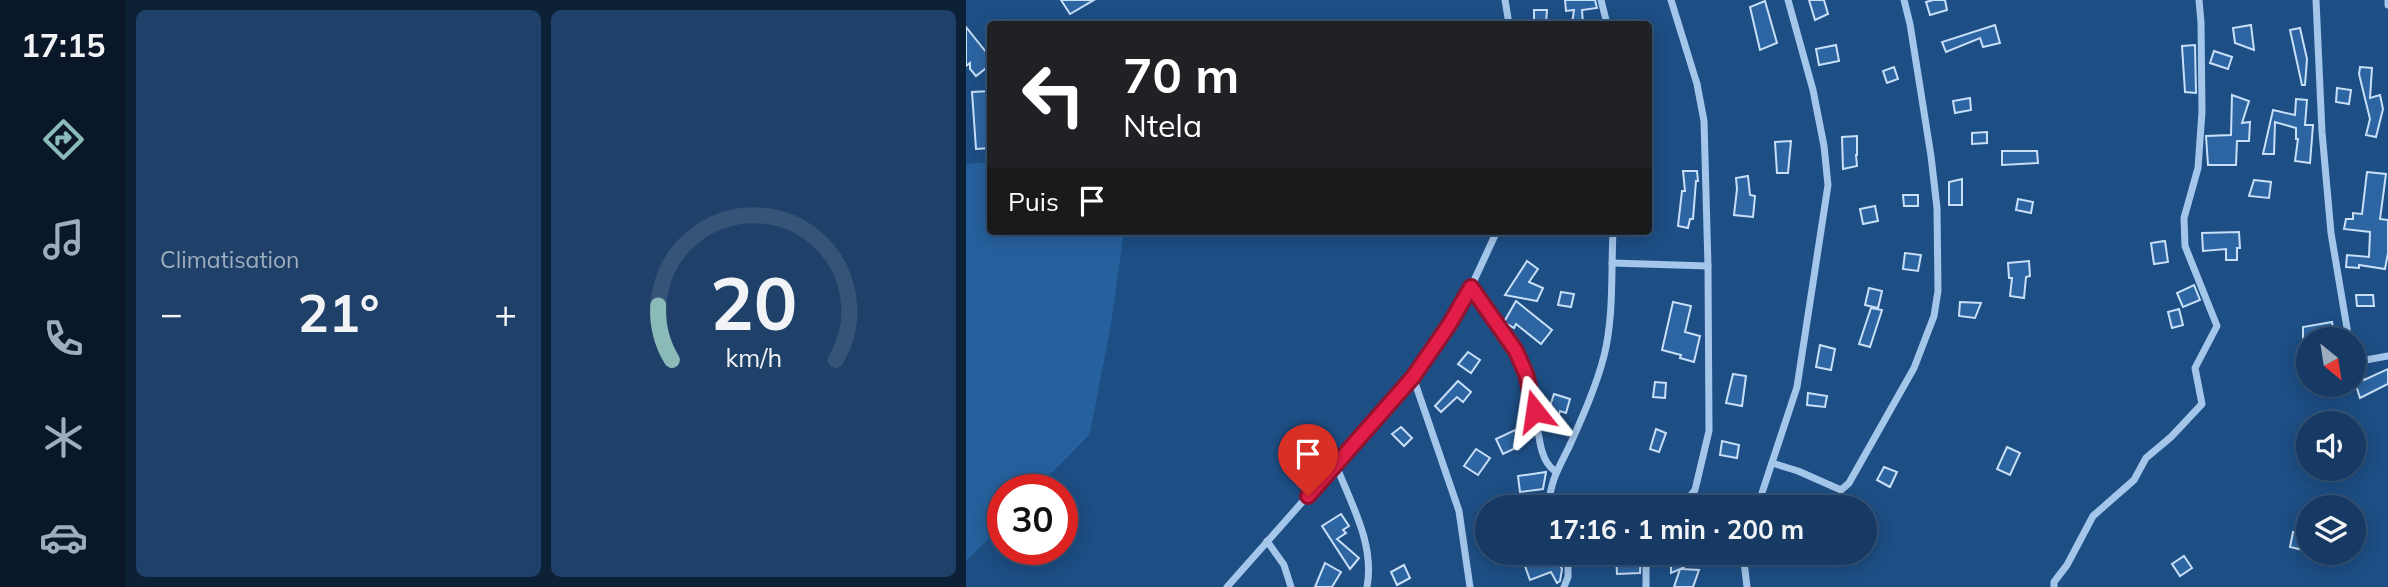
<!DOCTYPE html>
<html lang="fr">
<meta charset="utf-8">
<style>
body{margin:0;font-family:Mulish,sans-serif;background:#1f4169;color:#f1f3f6;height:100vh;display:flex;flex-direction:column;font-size:26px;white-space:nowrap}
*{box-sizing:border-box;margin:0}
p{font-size:23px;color:#9eadbe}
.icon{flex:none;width:38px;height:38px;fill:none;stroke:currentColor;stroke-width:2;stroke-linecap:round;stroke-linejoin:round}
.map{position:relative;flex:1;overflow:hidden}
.panel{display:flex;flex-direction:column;gap:10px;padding:10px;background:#0c2036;width:840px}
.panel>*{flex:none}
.banner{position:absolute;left:21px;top:21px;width:665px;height:214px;border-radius:7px;box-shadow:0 4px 18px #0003,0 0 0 2px #355478;background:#202124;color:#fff;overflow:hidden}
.needle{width:46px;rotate:150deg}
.tools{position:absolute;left:1330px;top:327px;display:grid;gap:14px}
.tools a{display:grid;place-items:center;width:70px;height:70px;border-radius:50%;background:#163a63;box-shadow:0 4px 18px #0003,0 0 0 2px #355478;font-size:35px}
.speed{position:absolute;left:21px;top:474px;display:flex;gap:14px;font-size:35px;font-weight:700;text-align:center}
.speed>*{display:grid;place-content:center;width:91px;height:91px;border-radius:50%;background:#163a63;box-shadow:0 4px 18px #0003,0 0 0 2px #355478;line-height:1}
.speed .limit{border:10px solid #d22;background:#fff;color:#111}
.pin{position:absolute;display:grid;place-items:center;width:60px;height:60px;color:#fff;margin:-72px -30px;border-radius:50% 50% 50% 0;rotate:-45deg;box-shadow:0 0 7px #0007}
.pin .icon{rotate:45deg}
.me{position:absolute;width:77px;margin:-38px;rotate:345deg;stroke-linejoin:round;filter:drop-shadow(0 0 5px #0008)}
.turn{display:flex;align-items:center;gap:24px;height:147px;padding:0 21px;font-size:32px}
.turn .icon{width:91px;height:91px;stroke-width:2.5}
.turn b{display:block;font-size:49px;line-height:60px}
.then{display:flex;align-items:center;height:66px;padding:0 21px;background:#0003;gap:14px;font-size:26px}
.big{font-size:52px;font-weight:700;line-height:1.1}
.panel .tile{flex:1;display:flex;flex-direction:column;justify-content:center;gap:10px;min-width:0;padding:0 24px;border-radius:10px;background:#1f4169}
.panel .dial{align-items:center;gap:0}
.dial svg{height:182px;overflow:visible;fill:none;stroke:#355478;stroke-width:7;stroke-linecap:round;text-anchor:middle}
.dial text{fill:#f1f3f6;stroke:none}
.heat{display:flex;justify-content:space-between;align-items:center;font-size:38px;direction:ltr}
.panel .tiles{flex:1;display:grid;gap:10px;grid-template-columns:repeat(2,1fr)}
.trip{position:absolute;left:509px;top:495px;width:402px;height:70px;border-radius:35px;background:#163a63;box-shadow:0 4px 18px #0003,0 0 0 2px #355478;font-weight:700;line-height:70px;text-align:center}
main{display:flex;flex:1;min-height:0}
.tabs{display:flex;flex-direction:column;width:126px;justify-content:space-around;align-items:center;background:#091728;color:#9eadbe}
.tabs .icon{width:49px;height:49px}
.tabs .current{color:#8bbbb9}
.tabs b{font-size:32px;color:#f1f3f6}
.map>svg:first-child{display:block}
</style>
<main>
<nav class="tabs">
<b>17:15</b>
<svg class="icon current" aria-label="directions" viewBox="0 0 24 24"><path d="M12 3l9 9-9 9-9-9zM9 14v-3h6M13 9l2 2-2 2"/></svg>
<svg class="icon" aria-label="music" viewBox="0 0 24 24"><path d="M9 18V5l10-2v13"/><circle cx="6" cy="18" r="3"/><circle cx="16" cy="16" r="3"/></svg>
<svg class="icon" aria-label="phone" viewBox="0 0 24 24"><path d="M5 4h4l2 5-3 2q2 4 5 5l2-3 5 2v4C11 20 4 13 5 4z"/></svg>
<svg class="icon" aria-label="climate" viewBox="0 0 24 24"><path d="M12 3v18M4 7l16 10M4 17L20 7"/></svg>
<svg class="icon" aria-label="car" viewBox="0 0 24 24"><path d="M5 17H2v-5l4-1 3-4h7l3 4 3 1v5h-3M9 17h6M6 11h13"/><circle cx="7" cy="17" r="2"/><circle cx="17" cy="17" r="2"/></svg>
</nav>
<section class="panel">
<div class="tiles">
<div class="tile"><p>Climatisation</p>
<div class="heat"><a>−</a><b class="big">21°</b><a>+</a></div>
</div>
<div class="tile dial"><svg viewBox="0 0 100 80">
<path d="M14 69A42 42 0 1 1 86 69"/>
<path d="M14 69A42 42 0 0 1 8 45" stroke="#8bbbb9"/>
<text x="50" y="56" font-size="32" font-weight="700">20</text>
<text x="50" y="72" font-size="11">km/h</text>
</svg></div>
</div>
</section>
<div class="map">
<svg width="1422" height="587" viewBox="0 0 1422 587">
<rect width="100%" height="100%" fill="#1d4e84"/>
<path fill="#26609d" d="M24 162V231H158L145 324 124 434 69 490H37V524L0 561V164Z"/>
<g fill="#2c65a2" stroke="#c8dff8" stroke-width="2">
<path d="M95 0H128L104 14Z"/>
<path d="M599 0H629L631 8 616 10 617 24H606L608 10 600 11Z"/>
<path d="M843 0H858L862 14 849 20Z"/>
<path d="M967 0H979L981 10 964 15 960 2Z"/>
<path d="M799 1 811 43 794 50 784 7Z"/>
<path d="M568 10H581L580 23H568Z"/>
<path d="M1029 25 1034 43 1017 47 1014 38 980 52 976 42Z"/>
<path d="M1285 25 1288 50 1269 43 1267 28Z"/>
<path d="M0 27 24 57V65L10 76 4 69V63L0 66Z"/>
<path d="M1334 28 1341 59 1339 85H1336L1324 30Z"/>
<path d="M870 45 873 61 853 65 850 49Z"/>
<path d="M1229 45 1230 93 1219 92 1216 46Z"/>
<path d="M1248 51 1266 57 1262 69 1244 63Z"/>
<path d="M928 67 932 79 921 83 917 71Z"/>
<path d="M1394 67 1406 68 1404 98 1414 95 1417 109 1410 137 1400 135 1404 119 1393 74Z"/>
<path d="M1371 88 1385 90 1383 104 1370 102Z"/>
<path d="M24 91V148L10 149 6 92Z"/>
<path d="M1266 95 1283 101 1276 123 1284 122 1283 141H1271L1270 165H1242L1240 136 1265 135Z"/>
<path d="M1004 98 1005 110 989 113 987 101Z"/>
<path d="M1330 99 1341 100 1339 125H1347L1344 163 1329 161 1332 139H1330V128L1309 122 1308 154H1297L1307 110 1329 115Z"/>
<path d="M1021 132V143L1006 144V133Z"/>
<path d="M891 136V155H890L891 166 877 169 876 137Z"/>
<path d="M825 141 822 173H811L809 142Z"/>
<path d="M1036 151H1071L1072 163 1036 165Z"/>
<path d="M717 171H731L732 181H730L727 219H724L722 228 712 226 716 191H719Z"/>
<path d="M1401 172 1420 174 1414 219 1422 220V253L1419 269 1393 265V268L1380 267 1381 255 1403 257 1404 232 1378 229 1380 219H1387V213L1396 214Z"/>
<path d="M782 176 784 195 789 196 787 217 768 215 771 189 770 178Z"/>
<path d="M996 179V205H983V182Z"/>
<path d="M1288 180 1305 182 1303 198 1283 196Z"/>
<path d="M937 195H952V206H938Z"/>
<path d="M1052 199 1067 202 1065 213 1050 210Z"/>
<path d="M909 206 912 221 897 224 894 209Z"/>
<path d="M1273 232 1274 248H1271V260H1260V249L1237 251 1236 233Z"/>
<path d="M1199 241 1202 262 1188 264 1185 243Z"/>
<path d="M939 253 955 255 952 271 937 269Z"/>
<path d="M561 261 572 269 563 282 577 288 571 301 539 295Z"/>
<path d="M1063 261 1064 276 1060 277 1058 298 1044 296 1046 278H1043L1042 263Z"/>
<path d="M1228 285 1234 300 1217 307 1211 293Z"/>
<path d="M903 288 916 291 912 308 899 305Z"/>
<path d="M595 292 608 294 605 307 592 305Z"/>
<path d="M1390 295H1407L1408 306H1391Z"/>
<path d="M550 301 586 330 575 344 550 324 548 328 538 322Z"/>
<path d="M707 302 725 306 719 332 734 336 728 362 714 358 715 355 696 350Z"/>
<path d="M994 302 1015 303 1009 318 993 316Z"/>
<path d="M905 308 916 310 904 347 893 344Z"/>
<path d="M1213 309 1217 325 1206 328 1202 312Z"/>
<path d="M1366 322 1368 334 1350 336V339H1337V327Z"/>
<path d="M854 345 869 349 865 370 850 367Z"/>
<path d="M502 352 514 360 505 373 492 364Z"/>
<path d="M1422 369V384L1394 398 1388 379 1397 376 1398 380Z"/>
<path d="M767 374 780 376 776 406 760 403Z"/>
<path d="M492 381 505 392 497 402 491 397 475 412 469 406Z"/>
<path d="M689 382 700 383 699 398 687 397Z"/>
<path d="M842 393 861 396 859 407 841 405Z"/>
<path d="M588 394 604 399 600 413 594 411 592 417 581 415Z"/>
<path d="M435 427 446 438 438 446 426 434Z"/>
<path d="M690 429 700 433 693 452 684 449Z"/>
<path d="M549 430 556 445 537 454 530 439Z"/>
<path d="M756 441 773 445 771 458 754 455Z"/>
<path d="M1041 447 1054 453 1044 475 1031 469Z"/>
<path d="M510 449 524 458 512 475 498 466Z"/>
<path d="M918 467 931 472 924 487 911 480Z"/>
<path d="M580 472 577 489 554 492 552 476Z"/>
<path d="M375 514 383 526 377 530 380 533 371 539 393 558 384 569 356 526Z"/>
<path d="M1327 532 1340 534 1337 550 1324 547Z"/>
<path d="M675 553 674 573 651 574 650 554Z"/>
<path d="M588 554 596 569 594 581 591 583 585 572 564 580 559 566Z"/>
<path d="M705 554H718V567L715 569 733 570 727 587H708L714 569 705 573Z"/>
<path d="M1218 556 1226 568 1214 576 1206 564Z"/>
<path d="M359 563 375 572 366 587H349Z"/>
<path d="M438 565 444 578 431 585 425 572Z"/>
</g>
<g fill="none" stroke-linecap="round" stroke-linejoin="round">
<g stroke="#a3c6ea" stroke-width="7">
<path d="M539 0 543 24"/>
<path d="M635 0 641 24"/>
<path d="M705 0 731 84 738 121 742 266 743 431 729 490 715 508"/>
<path d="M1350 0 1356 132 1365 233 1383 340"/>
<path d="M1422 0V5"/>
<path d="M646 263 742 266"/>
<path d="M505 287C537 330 559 357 569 411 573 429 572 460 589 471"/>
<path d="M1388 351 1400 360 1422 356"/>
<path d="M447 377 493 511 504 587"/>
<path d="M806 463 832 471 875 490 883 483 948 368 968 316 972 291 971 208 965 156 944 24 938 0"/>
<path d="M370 465C385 504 409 544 401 587"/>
<path d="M582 508C585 480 591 471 603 447 616 418 630 387 638 356 648 316 645 272 647 231"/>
<path d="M791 508 831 387 862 185 858 146 847 90 822 0"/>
<path d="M301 541 318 565 325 587"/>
<path d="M777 553 781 587"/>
<path d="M261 587 447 377 483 325 505 287 531 231"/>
<path d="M598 587 602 577V553"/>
<path d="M680 587V563L682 553"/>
<path d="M1088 587V582L1101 565 1127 516 1168 480 1180 458 1205 437 1236 404 1229 368 1251 326 1219 246 1218 218 1232 168 1236 112 1235 22 1233 0"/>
</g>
</g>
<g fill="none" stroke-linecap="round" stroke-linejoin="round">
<g stroke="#92132f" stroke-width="18">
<path id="route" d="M342 496 447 377 483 325 505 287 550 351 560 374 569 411"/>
</g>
<use href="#route" stroke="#e11d48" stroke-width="12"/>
</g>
</svg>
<div class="tools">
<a><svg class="needle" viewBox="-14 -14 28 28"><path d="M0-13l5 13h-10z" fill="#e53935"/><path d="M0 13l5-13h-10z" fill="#9eadbe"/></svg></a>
<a><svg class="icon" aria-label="sound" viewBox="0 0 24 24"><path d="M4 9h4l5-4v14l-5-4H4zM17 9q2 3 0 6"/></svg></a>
<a><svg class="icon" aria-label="layers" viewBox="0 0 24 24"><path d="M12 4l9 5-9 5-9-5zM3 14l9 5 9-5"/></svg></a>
</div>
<div class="speed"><div class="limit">30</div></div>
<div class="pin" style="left:342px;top:496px;background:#d93025"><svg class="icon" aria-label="arrive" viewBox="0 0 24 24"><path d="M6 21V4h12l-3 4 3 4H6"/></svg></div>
<svg class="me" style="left:569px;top:411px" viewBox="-20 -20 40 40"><path d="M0-17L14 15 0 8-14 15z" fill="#e11d48" stroke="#fff" stroke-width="4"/></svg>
<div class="trip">17:16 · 1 min · 200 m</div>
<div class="banner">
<div class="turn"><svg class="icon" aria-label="left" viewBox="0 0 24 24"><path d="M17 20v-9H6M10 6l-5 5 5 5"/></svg><div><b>70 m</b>Ntela</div></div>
<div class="then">Puis<svg class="icon" aria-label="arrive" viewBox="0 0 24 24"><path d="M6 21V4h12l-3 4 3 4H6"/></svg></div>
</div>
</div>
</main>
